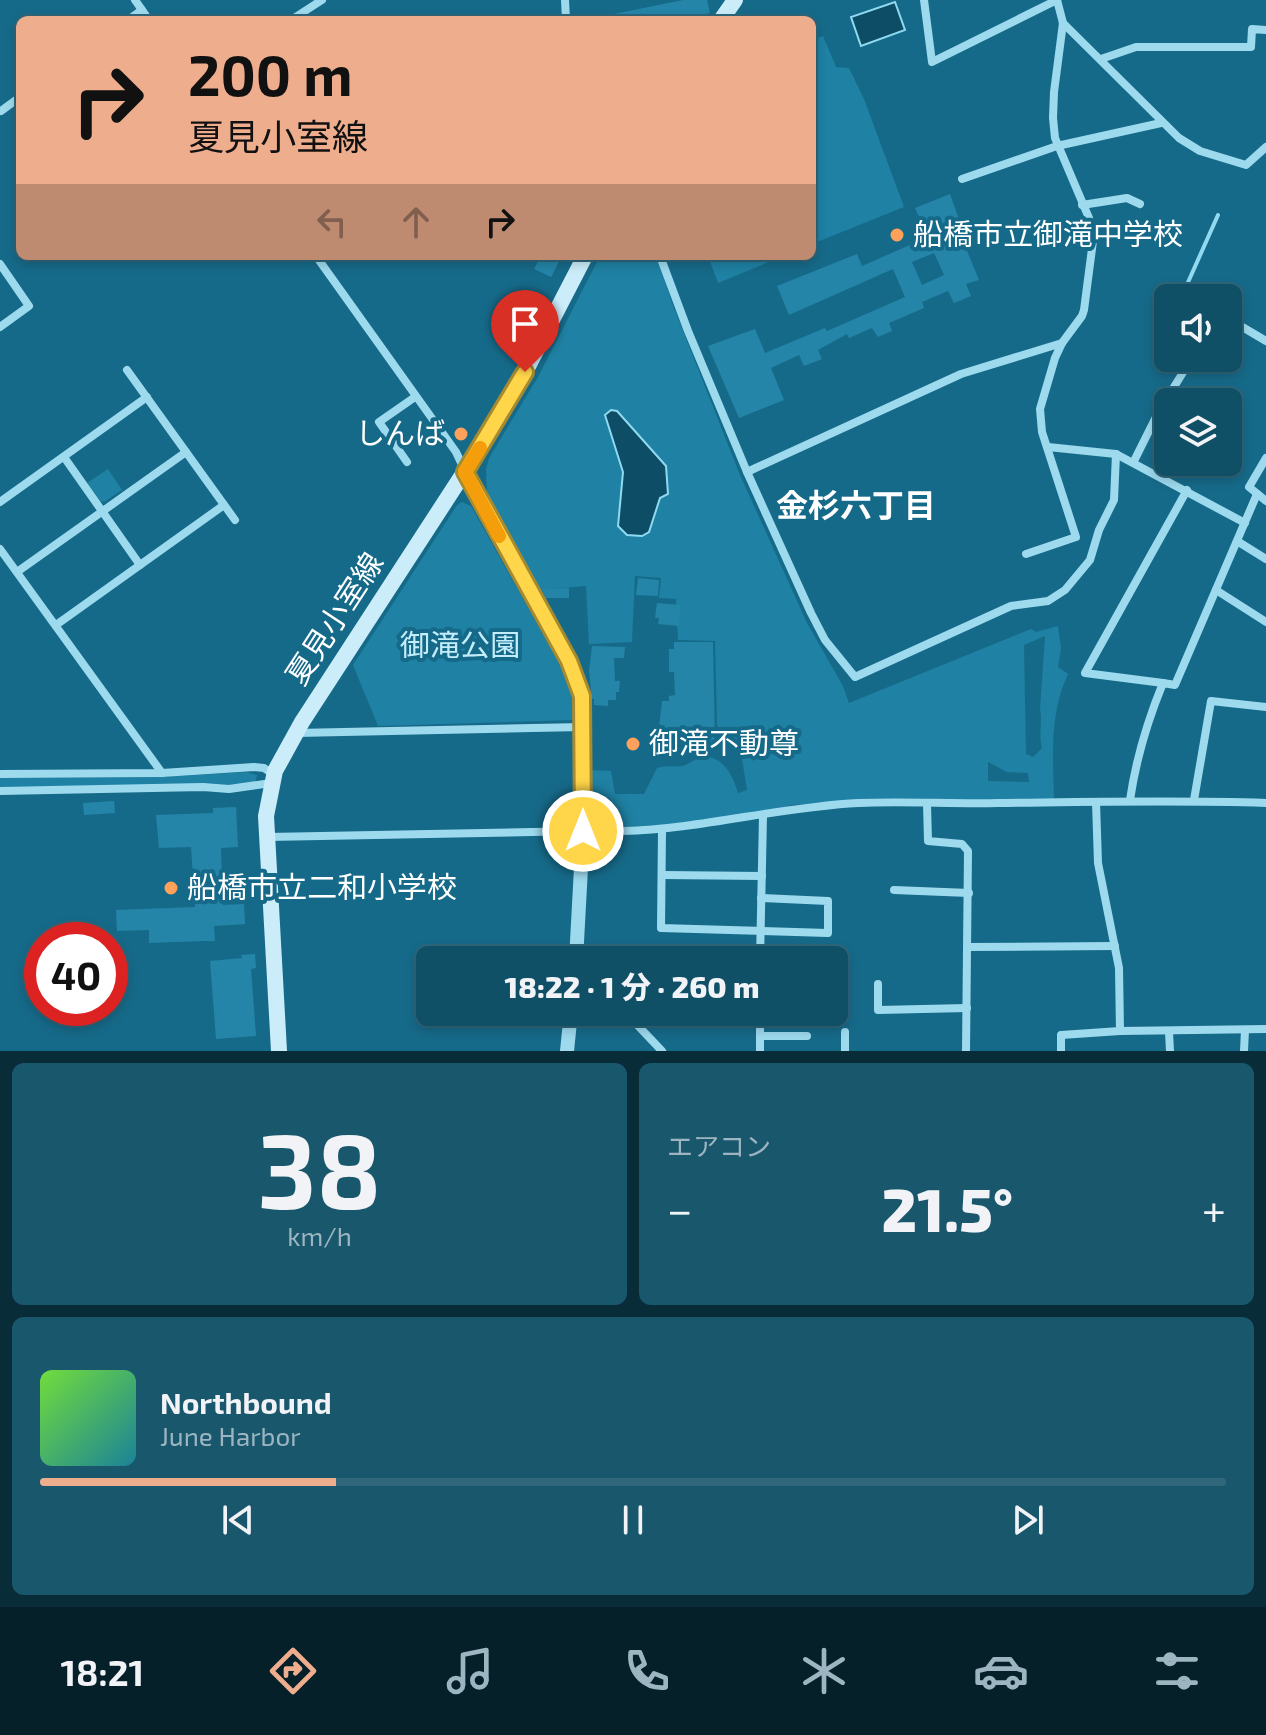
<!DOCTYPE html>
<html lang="ja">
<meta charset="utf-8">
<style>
body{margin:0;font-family:"Exo 2","Noto Sans JP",sans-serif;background:#19576d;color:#f1f3f6;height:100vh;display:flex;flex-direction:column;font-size:30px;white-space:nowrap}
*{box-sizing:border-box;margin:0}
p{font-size:26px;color:#9cb5c0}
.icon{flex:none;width:44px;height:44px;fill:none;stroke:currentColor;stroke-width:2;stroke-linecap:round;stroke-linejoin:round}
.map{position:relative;height:1051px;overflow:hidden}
.panel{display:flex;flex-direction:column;gap:12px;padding:12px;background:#092c39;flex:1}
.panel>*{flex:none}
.top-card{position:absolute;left:16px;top:16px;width:800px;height:244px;border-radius:12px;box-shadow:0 4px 12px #0003,0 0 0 2px #30677b;background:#eead8d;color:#111;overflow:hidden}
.controls{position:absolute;left:1154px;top:284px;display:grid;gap:16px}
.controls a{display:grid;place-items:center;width:88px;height:88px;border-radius:12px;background:#105067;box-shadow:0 4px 12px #0003,0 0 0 2px #30677b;font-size:40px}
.speed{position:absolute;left:24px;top:922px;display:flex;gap:16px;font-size:40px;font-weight:700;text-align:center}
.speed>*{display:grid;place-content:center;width:104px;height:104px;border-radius:50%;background:#105067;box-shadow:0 4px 12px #0003,0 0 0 2px #30677b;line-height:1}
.speed .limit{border:12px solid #d22;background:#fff;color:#111}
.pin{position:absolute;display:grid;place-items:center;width:68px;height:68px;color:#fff;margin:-82px -34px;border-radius:50% 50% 50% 0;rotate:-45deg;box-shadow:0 0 8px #0007}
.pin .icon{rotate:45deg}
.me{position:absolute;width:88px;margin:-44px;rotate:0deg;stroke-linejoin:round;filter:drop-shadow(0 0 6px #0008)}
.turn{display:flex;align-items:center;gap:28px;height:168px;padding:0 40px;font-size:36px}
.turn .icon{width:104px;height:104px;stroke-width:2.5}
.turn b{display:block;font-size:56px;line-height:68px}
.lanes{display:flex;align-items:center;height:76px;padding:0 40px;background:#0003;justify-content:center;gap:40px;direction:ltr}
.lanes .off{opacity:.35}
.big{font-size:60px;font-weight:800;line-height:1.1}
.panel .tile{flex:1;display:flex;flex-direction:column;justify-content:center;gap:12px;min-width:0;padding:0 28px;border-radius:12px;background:#19576d}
.panel .dial{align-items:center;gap:0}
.dial b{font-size:104px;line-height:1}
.song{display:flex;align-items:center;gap:24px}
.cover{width:96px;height:96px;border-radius:12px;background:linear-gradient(135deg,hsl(100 70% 55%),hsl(190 70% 35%))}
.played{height:8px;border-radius:4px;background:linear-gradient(90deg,#eead8d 25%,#30677b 25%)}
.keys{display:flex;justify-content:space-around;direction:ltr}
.heat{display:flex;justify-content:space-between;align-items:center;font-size:44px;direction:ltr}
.panel .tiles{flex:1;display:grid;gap:12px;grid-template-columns:1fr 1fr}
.tile:last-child{grid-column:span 2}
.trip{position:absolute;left:416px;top:946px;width:432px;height:80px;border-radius:12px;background:#105067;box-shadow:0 4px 12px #0003,0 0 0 2px #30677b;font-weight:800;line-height:80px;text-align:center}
.dock{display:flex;height:128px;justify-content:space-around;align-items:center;background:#062029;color:#9cb5c0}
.dock .icon{width:56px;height:56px}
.dock .selected{color:#eead8d}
.dock b{font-size:36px;color:#f1f3f6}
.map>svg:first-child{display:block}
</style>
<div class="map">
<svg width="1266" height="1051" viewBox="0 0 1266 1051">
<rect width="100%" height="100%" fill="#166a89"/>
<g fill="#1f81a3" fill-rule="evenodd">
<path d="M823 36 836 67 849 68 864 99 904 207 812 244V40Z"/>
<path d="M600 256H657L672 303 740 475 807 623 843 686 849 703 1031 629 1036 632 1058 626 1061 648 1058 667 1068 674C1049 714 1053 758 1054 800H860L792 805 762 814 668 825 589 828 591 770 611 771 615 794H644L657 768C668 764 673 768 682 766 688 765 693 760 699 758 722 752 733 776 738 793L747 790 742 759 723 736 717 725 715 641 678 640 676 599 659 598 661 578 635 576 632 642 589 644 586 586 539 590 487 494 486 469 489 458 538 377ZM1045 636 1040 709C1043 722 1038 734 1042 748L1033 757 1026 754 1024 645ZM988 762 1007 772 1028 773 1029 782 988 781Z"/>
<path d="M708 256H783L718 283Z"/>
<path d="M108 469 122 490 104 502 100 501 87 483Z"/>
<path d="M462 502 471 506 560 665 572 697 573 720 378 726 353 665 457 505Z"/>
<path d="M246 772 257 775 256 781 227 786 0 787V778L161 777Z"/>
</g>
<g fill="#0e4d66" stroke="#90daf1" stroke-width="2">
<path d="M895 2 905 30 861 46 851 17Z"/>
<path d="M611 410 617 411 666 466 668 494 660 498 649 532 642 536 627 535 618 526 623 472 605 415Z"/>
</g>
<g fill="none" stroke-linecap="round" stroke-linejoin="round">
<g stroke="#90daf1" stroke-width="4">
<path d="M1181 298 1218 215"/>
<path d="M1163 338 1168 327"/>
</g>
</g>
<g fill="#2485a8" fill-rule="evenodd">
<path d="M683 0H707L710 13 699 15V20H609V15Z"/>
<path d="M950 194 968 245 965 246 979 280 966 284 971 296 954 303 948 291 922 302 924 308 889 323 892 331 878 337 872 328 849 338 847 334 818 350 822 359 804 366 799 355 771 368 784 400 739 418 708 346 755 329 765 353 825 328 827 331 905 297 893 269 789 315 777 286 857 254 862 266 928 237 915 208ZM934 253 944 275 922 285 912 262Z"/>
<path d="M541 256H562L551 277 534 269Z"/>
<path d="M638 578 659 580 658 596 636 595Z"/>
<path d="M569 588V598H546L541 589Z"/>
<path d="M657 603 681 605 679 626 658 624 659 618H655Z"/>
<path d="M674 642H713L715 742H704V750L696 751V754H668V750L652 751 653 737H658L662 701H669V696L675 695 674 672H669V649H674Z"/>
<path d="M592 646 625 647 624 658H614L615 681H620L619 692H616V700H608V706L594 705V699H592L589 671Z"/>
<path d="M114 801 115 813 84 815 83 803Z"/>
<path d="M236 807 238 847 221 848 223 905 244 904 245 924 214 926 215 941H204L149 943V930L117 931 116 910 195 907 191 847 159 848 156 815 213 813V808Z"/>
<path d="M255 954 256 968 251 969 256 1036 216 1039 210 961 242 958 241 955Z"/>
</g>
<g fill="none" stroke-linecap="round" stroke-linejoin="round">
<g stroke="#9edaee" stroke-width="8">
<path d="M135 0 149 20"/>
<path d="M565 0 566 20"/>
<path d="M924 0 932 62 1057 0"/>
<path d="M128 20 142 10"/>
<path d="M291 20 322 0"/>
<path d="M1063 23 1179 138 1200 151 1246 165 1266 147"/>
<path d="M1101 59 1136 47H1251L1252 29 1266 30"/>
<path d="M1 111 20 97"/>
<path d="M962 179 1057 146 1161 123"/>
<path d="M1082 205 1127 198 1140 204"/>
<path d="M316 256 456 452 465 471"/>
<path d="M660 256 688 331 747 472 811 613 825 640 855 677 1011 606 1048 601 1065 590 1090 560 1099 530 1114 500 1116 454"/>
<path d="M0 264 29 306 0 327"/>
<path d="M1228 323 1239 325 1266 341"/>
<path d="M127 370 235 520"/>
<path d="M1048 447 1116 454 1245 523"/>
<path d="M64 457 140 565"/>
<path d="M1266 458 1249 487 1266 501"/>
<path d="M1134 461 1159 411 1192 358"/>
<path d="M407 462 379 422 415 397"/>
<path d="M747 472 961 374 1062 343"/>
<path d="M0 502 147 397"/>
<path d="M1237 541 1266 559"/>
<path d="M0 549 162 773"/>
<path d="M1026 554 1076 537 1042 432 1040 409 1055 358 1062 343 1082 316 1084 310 1093 241 1089 218 1055 138 1053 118 1054 92 1063 23 1057 0"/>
<path d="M17 572 186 452"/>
<path d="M1216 590 1266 622"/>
<path d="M56 625 224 505"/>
<path d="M1163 683 1085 673 1187 490"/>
<path d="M296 733 583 727"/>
<path d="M0 774 162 773 254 767 264 768 274 775"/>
<path d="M0 791 203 787 229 789 271 783"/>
<path d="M1130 800C1136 759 1147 722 1163 683L1175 685 1257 494"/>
<path d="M1194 800 1211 701 1266 707"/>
<path d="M1096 802 1098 863 1119 968 1120 1031"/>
<path d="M927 804 928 841 962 844 968 851 966 1051"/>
<path d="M662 830 661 928 828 933V901L761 898"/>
<path d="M622 831C702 829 778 807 858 803 904 801 951 804 998 803 1088 802 1176 800 1266 803"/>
<path d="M267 837 583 831"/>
<path d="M663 875 762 876"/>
<path d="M894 890 969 893"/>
<path d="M968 947 1115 946"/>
<path d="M760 960 763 816"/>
<path d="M878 984V1010L967 1008"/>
<path d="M625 1012 662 1051"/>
<path d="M1169 1032 1170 1051"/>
<path d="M760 1036H807"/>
<path d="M760 1051V1012"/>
<path d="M845 1051V1032"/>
<path d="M1061 1051V1035L1120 1031 1266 1029"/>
<path d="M1244 1051 1245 1030"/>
</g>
<g stroke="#9edaee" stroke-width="14">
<path d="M465 472 569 661 580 688 582 703 583 831 576 960"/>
<path d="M567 1051 571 1012"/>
</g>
<g stroke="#cbedfa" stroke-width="16">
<path d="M721 20 735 0"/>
<path d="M279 1051 266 816 275 771 302 722 478 451 525 372 585 256"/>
</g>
</g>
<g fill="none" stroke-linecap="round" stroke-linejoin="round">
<g stroke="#a68a30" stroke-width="20">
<path id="route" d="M525 372 465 472 569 661 582 696 583 831"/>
</g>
<use href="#route" stroke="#ffd54a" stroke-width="14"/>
<path stroke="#f59e0b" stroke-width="14" d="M480 448 465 472 499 536"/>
</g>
<g fill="#ffa05b" stroke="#166a89" stroke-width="3">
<circle cx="897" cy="235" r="8"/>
<circle cx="461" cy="434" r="8"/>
<circle cx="633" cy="744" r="8"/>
<circle cx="171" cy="888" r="8"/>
</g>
<g text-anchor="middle" stroke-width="8" stroke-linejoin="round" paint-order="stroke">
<g font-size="30" fill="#fff" stroke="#166a89" text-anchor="start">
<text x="913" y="245">船橋市立御滝中学校</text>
<text x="445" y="444" text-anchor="end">しんば</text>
<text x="649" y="754">御滝不動尊</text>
<text x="187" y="898">船橋市立二和小学校</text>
</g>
<g font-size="30" fill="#fff" stroke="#166a89">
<text transform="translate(335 619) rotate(-57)" y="10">夏見小室線</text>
</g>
<g font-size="30" fill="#c4edfa" stroke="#166a89">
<text x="460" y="656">御滝公園</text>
</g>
<g font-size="32" font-weight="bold" fill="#fff" stroke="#166a89">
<text x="856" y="517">金杉六丁目</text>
</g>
</g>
</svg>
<div class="controls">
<a><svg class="icon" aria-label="sound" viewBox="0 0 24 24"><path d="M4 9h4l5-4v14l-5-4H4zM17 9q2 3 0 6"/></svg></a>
<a><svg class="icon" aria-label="layers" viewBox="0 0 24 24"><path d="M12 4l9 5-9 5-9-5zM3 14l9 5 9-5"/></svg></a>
</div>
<div class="speed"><div class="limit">40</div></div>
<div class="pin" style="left:525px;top:372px;background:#d93025"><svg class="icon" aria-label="arrive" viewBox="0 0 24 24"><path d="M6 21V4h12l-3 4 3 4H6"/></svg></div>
<svg class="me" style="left:583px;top:831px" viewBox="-20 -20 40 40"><circle r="17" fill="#ffd54a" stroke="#fff" stroke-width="3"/><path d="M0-11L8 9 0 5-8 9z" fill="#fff"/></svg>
<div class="trip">18:22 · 1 分 · 260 m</div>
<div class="top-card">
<div class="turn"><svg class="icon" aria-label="right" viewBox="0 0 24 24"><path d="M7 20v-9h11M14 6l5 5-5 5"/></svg><div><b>200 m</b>夏見小室線</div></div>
<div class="lanes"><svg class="icon off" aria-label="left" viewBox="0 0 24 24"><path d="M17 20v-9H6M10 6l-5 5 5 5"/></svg><svg class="icon off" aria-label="ahead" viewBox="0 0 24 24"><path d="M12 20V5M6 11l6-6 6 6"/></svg><svg class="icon" aria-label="right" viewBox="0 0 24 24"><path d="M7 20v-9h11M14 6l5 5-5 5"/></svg></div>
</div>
</div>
<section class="panel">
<div class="tiles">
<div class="tile dial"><b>38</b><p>km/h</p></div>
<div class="tile"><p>エアコン</p>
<div class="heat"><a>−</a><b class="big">21.5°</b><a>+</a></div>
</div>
<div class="tile">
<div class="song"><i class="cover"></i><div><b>Northbound</b><p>June Harbor</p></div></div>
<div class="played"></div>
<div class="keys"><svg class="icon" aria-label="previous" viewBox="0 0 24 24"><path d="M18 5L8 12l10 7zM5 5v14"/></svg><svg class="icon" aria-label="pause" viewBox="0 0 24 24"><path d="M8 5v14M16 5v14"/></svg><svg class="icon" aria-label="next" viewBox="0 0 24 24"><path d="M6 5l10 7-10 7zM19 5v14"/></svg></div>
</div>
</div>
</section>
<nav class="dock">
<b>18:21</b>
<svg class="icon selected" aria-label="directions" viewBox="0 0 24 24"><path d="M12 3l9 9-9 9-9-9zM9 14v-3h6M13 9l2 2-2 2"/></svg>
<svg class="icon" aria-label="music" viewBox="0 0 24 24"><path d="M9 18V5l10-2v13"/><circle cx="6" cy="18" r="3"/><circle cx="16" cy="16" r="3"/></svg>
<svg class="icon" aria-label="phone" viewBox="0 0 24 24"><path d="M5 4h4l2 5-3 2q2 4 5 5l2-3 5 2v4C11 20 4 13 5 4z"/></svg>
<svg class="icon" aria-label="climate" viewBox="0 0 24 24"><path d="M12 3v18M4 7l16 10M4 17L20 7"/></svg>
<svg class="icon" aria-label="car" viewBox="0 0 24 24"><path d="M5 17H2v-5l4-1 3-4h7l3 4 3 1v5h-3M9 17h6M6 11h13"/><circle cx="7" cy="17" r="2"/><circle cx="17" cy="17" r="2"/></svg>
<svg class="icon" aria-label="filters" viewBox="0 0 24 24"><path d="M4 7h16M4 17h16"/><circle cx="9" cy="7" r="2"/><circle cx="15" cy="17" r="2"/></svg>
</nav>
